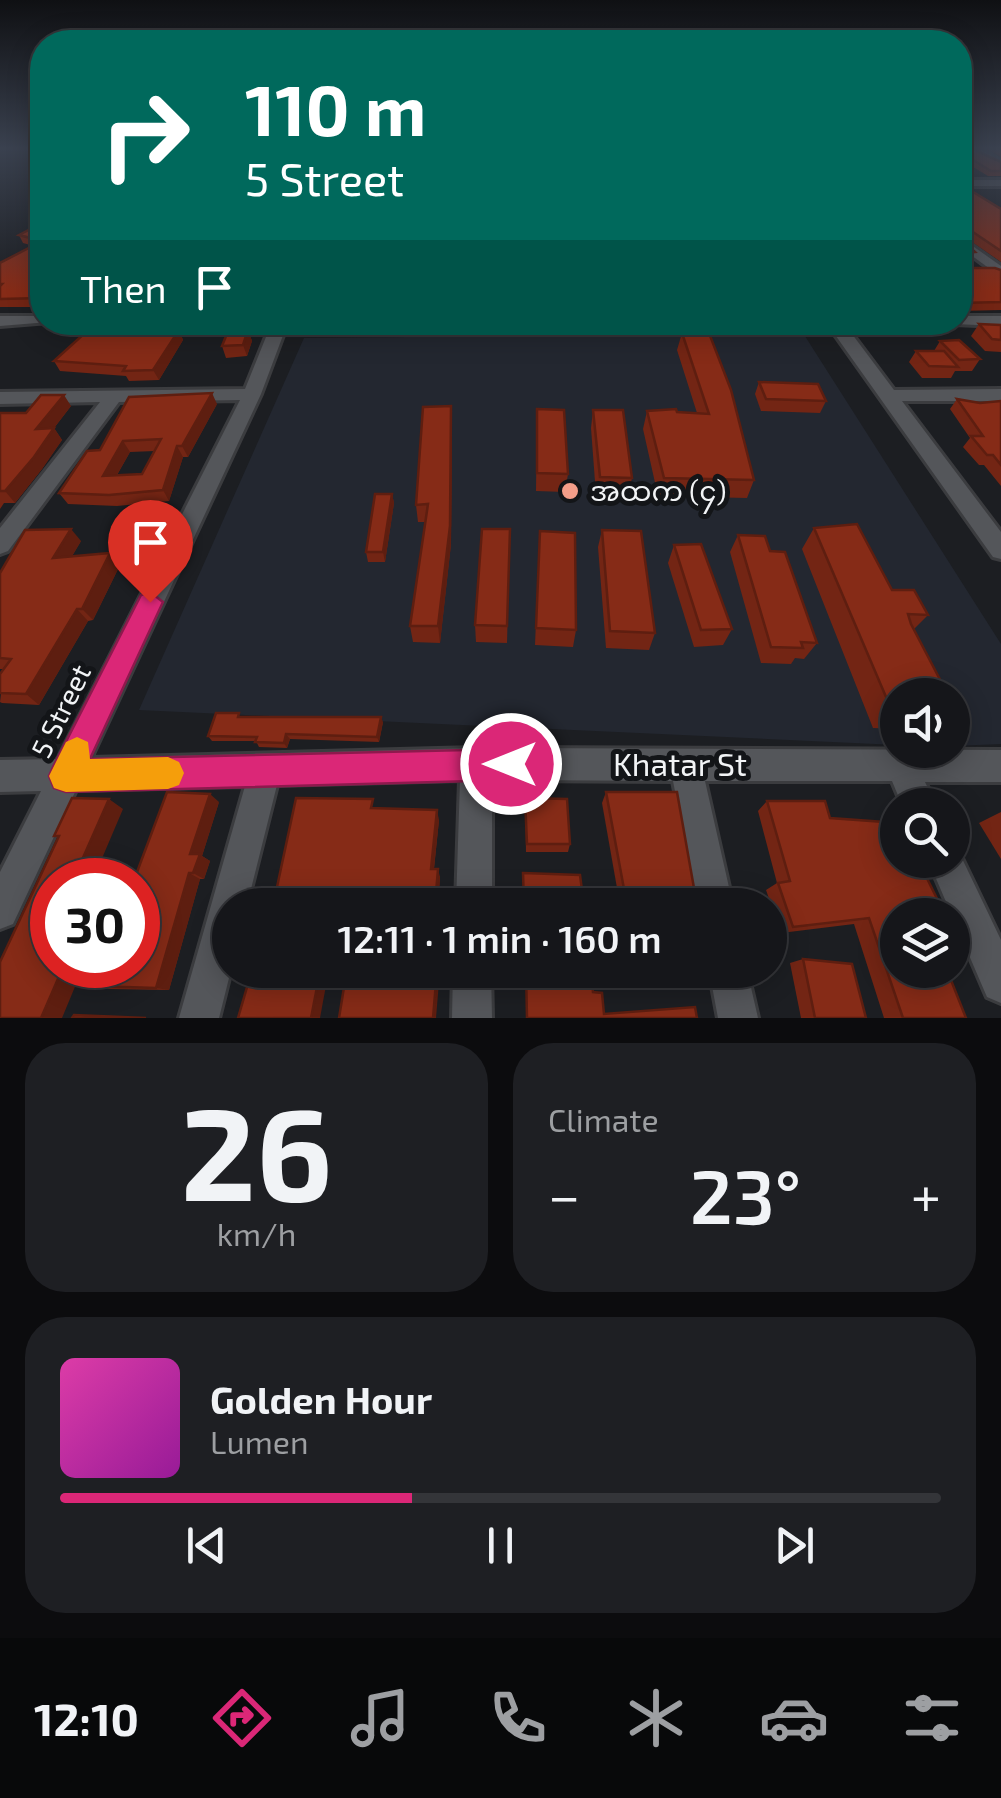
<!DOCTYPE html>
<meta charset="utf-8">
<style>
body{margin:0;font-family:"Exo 2","Noto Sans Myanmar",sans-serif;background:#1e1f23;color:#f1f3f6;height:100vh;display:flex;flex-direction:column;font-size:38px;white-space:nowrap}
*{box-sizing:border-box;margin:0}
p{font-size:32px;color:#9d9fa2}
.icon{flex:none;width:55px;height:55px;fill:none;stroke:currentColor;stroke-width:2;stroke-linecap:round;stroke-linejoin:round}
.map{position:relative;height:1018px;overflow:hidden}
.details{display:flex;flex-direction:column;gap:25px;padding:25px;background:#0c0c0e;flex:1}
.details>*{flex:none}
.top-card{position:absolute;left:30px;top:30px;width:942px;height:305px;border-radius:40px;box-shadow:0 5px 25px #0003,0 0 0 2px #343539;background:#00695c;color:#fff;overflow:hidden}
.buttons{position:absolute;left:880px;top:678px;display:grid;gap:20px}
.buttons a{display:grid;place-items:center;width:90px;height:90px;border-radius:50%;background:#15161a;box-shadow:0 5px 25px #0003,0 0 0 2px #343539;font-size:50px}
.speed{position:absolute;left:30px;top:858px;display:flex;gap:20px;font-size:50px;font-weight:700;text-align:center}
.speed>*{display:grid;place-content:center;width:130px;height:130px;border-radius:50%;background:#15161a;box-shadow:0 5px 25px #0003,0 0 0 2px #343539;line-height:1}
.speed .limit{border:15px solid #d22;background:#fff;color:#111}
.pin{position:absolute;display:grid;place-items:center;width:85px;height:85px;color:#fff;margin:-102px -42px;border-radius:50% 50% 50% 0;rotate:-45deg;box-shadow:0 0 10px #0007}
.pin .icon{rotate:45deg}
.me{position:absolute;width:110px;margin:-55px;rotate:270deg;stroke-linejoin:round;filter:drop-shadow(0 0 8px #0008)}
.turn{display:flex;align-items:center;gap:35px;height:210px;padding:0 50px;font-size:45px}
.turn .icon{width:130px;height:130px;stroke-width:2.5}
.turn b{display:block;font-size:70px;line-height:85px}
.then{display:flex;align-items:center;height:95px;padding:0 50px;background:#0003;gap:20px;font-size:38px}
.big{font-size:75px;font-weight:600;line-height:1.1}
.details .tile{flex:1;display:flex;flex-direction:column;justify-content:center;gap:15px;min-width:0;padding:0 35px;border-radius:40px;background:#1e1f23}
.details .dial{align-items:center;gap:0}
.dial b{font-size:130px;line-height:1}
.song{display:flex;align-items:center;gap:30px}
.cover{width:120px;height:120px;border-radius:15px;background:linear-gradient(135deg,hsl(320 70% 55%),hsl(300 70% 35%))}
.played{height:10px;border-radius:5px;background:linear-gradient(90deg,#db2777 40%,#343539 40%)}
.keys{display:flex;justify-content:space-around;direction:ltr}
.heat{display:flex;justify-content:space-between;align-items:center;font-size:55px;direction:ltr}
.details .tiles{flex:1;display:grid;gap:25px;grid-template-columns:1fr 1fr}
.tile:last-child{grid-column:span 2}
.trip{position:absolute;left:212px;top:888px;width:575px;height:100px;border-radius:50px;background:#15161a;box-shadow:0 5px 25px #0003,0 0 0 2px #343539;font-weight:600;line-height:100px;text-align:center}
.menu{display:flex;height:160px;justify-content:space-around;align-items:center;background:#08090a;color:#9d9fa2}
.menu .icon{width:70px;height:70px}
.menu .on{color:#db2777}
.menu b{font-size:45px;color:#f1f3f6}
.map>svg:first-child{display:block}
</style>
<div class="map">
<svg width="1001" height="1018" viewBox="0 0 1001 1018">
<rect width="100%" height="100%" fill="#1c1e22"/>
<path fill="#232730" d="M803 333 1001 644V744L953 746 952 695H898L897 745 139 710 304 338Z"/>
<g fill="none" stroke-linecap="round" stroke-linejoin="round">
<g stroke="#3b3c3f" stroke-width="6">
<g id="minor">
<path d="M969 149H980L1001 161V168Z"/>
<rect x="960" y="180" width="41" height="6"/>
<path d="M960 237 1001 266V277L960 247Z"/>
<path d="M0 316H42V322H49L0 326Z"/>
<path d="M960 316H1001V326L954 324 960 322Z"/>
<path d="M272 322H288L261 394 91 758 476 748 1001 750V782H925L936 805H902L892 781H705L733 905H697L673 781 492 780V905H456L460 780 277 785 247 905H230L231 970 219 1018H179L245 786 76 790 13 924 0 929V872L41 791 0 792V760L58 759 240 400 119 402 8 551 0 554V528L100 402 0 404V392L245 389Z"/>
<path d="M826 322H843L894 390 1001 389V401H902L1001 532V559L993 557Z"/>
<path d="M952 846 957 848 1001 940V1003L987 997 928 860H952Z"/>
<path d="M453 970H491L492 1018H452Z"/>
<path d="M709 970H747L758 1018H718Z"/>
</g>
</g>
<use href="#minor" fill="#54565a" fill-rule="evenodd"/>
</g>
<g fill="#732514" fill-rule="evenodd">
<path d="M960 149 1001 162V176H988L960 159Z"/>
<path d="M987 149H1001V157Z"/>
<path d="M960 184 1001 209V262L962 235 961 239 975 252 970 260 963 261 965 268 1001 270V310L960 311Z"/>
<path d="M42 223V307H0V263L34 246 23 243 19 235Z"/>
<path d="M979 324 1001 325V352L985 351 971 336Z"/>
<path d="M179 330 183 340 159 380 129 381 126 376 60 371 54 361Z"/>
<path d="M248 330 252 341 247 356 226 358 222 346Z"/>
<path d="M682 333 754 480 747 498 658 496 643 429 647 411 697 413 677 350Z"/>
<path d="M940 341 980 359 972 371H955L951 378H922L909 362 916 351H934Z"/>
<path d="M759 382 826 401 820 413 761 411 755 394Z"/>
<path d="M957 399 980 403 1001 401V486L984 465H979L963 447 970 438 950 409Z"/>
<path d="M217 404 188 457H183L169 501 117 506 68 504 59 493 100 450ZM155 451 142 474 117 475 130 452Z"/>
<path d="M71 406 54 428 62 440 42 469 15 503H4L0 509V413H26Z"/>
<path d="M451 406 452 424 451 544 440 643 413 642 410 626 426 522H418L416 505Z"/>
<path d="M537 409 568 474 565 492 536 491Z"/>
<path d="M593 410 632 478 628 496 596 495 591 428Z"/>
<path d="M392 494 394 503 385 562H368L366 552Z"/>
<path d="M814 528 892 590 928 615 913 630 947 693 945 695H898V729L873 728 802 549Z"/>
<path d="M510 529 507 643 476 642 475 625Z"/>
<path d="M602 530 655 633 649 650 606 648 598 547Z"/>
<path d="M738 535 817 643 804 659 795 658 791 664 761 663 730 552Z"/>
<path d="M81 541 72 556 120 565 93 620 88 621 39 705 2 703 0 702 4 669H0V573Z"/>
<path d="M674 545 732 629 723 645 694 647 668 563Z"/>
<path d="M539 549 576 630 573 647 535 645Z"/>
<path d="M242 717 383 722 379 742 290 739 287 748 259 747 256 741H212L208 736Z"/>
<path d="M606 792 697 905H620L602 803Z"/>
<path d="M525 798 570 844 568 852H526Z"/>
<path d="M767 801 830 818 966 1018H884L854 924 781 933 766 890 777 883 758 811Z"/>
<path d="M219 802 202 856 210 861 204 879H200L169 990 109 989 94 986Z"/>
<path d="M377 809 439 820 434 869 440 877 438 905H280L274 901Z"/>
<path d="M1001 812V859L979 823Z"/>
<path d="M803 959 866 1018H801L790 963Z"/>
</g>
<g fill="#5e1e10">
<path d="M179 330 183 340 159 380 153 370Z"/>
<path d="M248 330 252 341 247 356 243 345Z"/>
<path d="M212 393 217 404 188 457 182 446Z"/>
<path d="M64 395 71 406 54 428 62 440 42 469 15 503 5 491 36 429Z"/>
<path d="M451 406 452 424 451 544 440 643 438 626Z"/>
<path d="M123 441 130 452 110 487 103 476Z"/>
<path d="M177 446 183 457 169 501 163 490Z"/>
<path d="M392 494 394 503 385 562 383 552Z"/>
<path d="M71 529 81 541 64 570 53 558Z"/>
<path d="M110 553 120 565 93 620 82 609Z"/>
<path d="M77 609 88 621 39 705 26 694Z"/>
<path d="M381 717 383 722 379 742 377 737Z"/>
<path d="M286 734 290 739 287 748 284 743Z"/>
<path d="M210 794 219 802 202 856 210 861 204 879 193 873 190 854Z"/>
<path d="M109 799 123 809 100 863 109 868 104 880H85L82 860Z"/>
<path d="M437 810 439 820 433 877 431 869Z"/>
<path d="M438 869 440 877 438 905H435Z"/>
<path d="M189 873 200 879 169 990 156 988Z"/>
<path d="M64 965H84L62 1018H41Z"/>
<path d="M437 970H440L436 1018H433Z"/>
<path d="M319 977 327 980 320 1018H311Z"/>
</g>
<g fill="#862b17" stroke="#5e1e10" stroke-width="2.5" fill-rule="evenodd">
<path d="M960 149H973L1001 162V171H991L960 152Z"/>
<path d="M960 184 1001 209V251L964 226 961 239 975 252 962 253 965 268H995L1001 270V302L960 303Z"/>
<path d="M42 223V298L0 299V286L2 284H0V263L42 241 19 235Z"/>
<path d="M979 324 1001 325V340L992 339Z"/>
<path d="M179 330 153 370 123 371 126 366 54 361 86 332Z"/>
<path d="M248 330 243 345 222 346 228 331Z"/>
<path d="M682 333H709L731 390 754 480 664 478 647 411 676 409 677 412 709 414Z"/>
<path d="M959 340 980 359 959 360 940 341Z"/>
<path d="M916 351H944L958 367 929 366Z"/>
<path d="M759 382 818 384 826 401 766 399Z"/>
<path d="M212 393 182 446H177L163 490 109 495 59 493 87 451 100 450 129 397ZM161 439 142 474 103 476 123 441Z"/>
<path d="M41 395H64L36 429 54 428 34 457 5 491H0V413H26Z"/>
<path d="M957 399 980 403 1001 401V465L993 455H987L971 436H983Z"/>
<path d="M451 406 450 526 438 626H410L428 504 416 505 423 407Z"/>
<path d="M537 409 564 410 568 474 537 473Z"/>
<path d="M593 410H623L632 478 600 477Z"/>
<path d="M375 494H392L383 552H366Z"/>
<path d="M857 524 892 590H914L928 615 908 614 911 624 947 693H929L930 695H898V711H892L814 528Z"/>
<path d="M71 529 53 558 110 553 82 609H77L26 694 0 693V674L11 659 0 658V573L25 530Z"/>
<path d="M482 529H510L507 626 475 625Z"/>
<path d="M602 530 641 531 655 633 610 631Z"/>
<path d="M540 531 575 533 576 630 536 628Z"/>
<path d="M738 535 765 536 770 551 785 552 817 643 801 642 803 648 771 647Z"/>
<path d="M701 544 732 629 701 630 674 545Z"/>
<path d="M216 713H239L238 717H381L377 737 286 734 284 743 255 742 257 737 208 736Z"/>
<path d="M167 792 210 794 190 854H200L193 873H189L156 988 94 986 102 965H138V880H134Z"/>
<path d="M606 792H677L697 905H627Z"/>
<path d="M72 798 109 799 82 860H94L85 880H52V965H64L41 1018H0V962L59 836H54Z"/>
<path d="M296 798 373 799 371 808 437 810 431 869H438L435 905H353L354 903 274 901Z"/>
<path d="M525 798 567 799 570 844H527Z"/>
<path d="M767 801H825L830 818 898 823V860H918L945 915H898V970H947L966 1018H903L869 918 793 927 778 883 790 881Z"/>
<path d="M523 873 580 875 584 905H524Z"/>
<path d="M803 959 852 964 866 1018H815Z"/>
<path d="M252 970H437L433 1018H339L345 981 319 977 311 1018H238Z"/>
<path d="M526 970H591L593 992 602 993 604 1014 695 1007 697 1018H527Z"/>
<path d="M74 1015 146 1018H72Z"/>
</g>
<linearGradient id="sky" x2="0" y2="1"><stop stop-color="#0f1013"/><stop offset="0.51" stop-color="#3a414f"/><stop offset="1" stop-color="#3a414f" stop-opacity="0"/></linearGradient>
<rect width="1001" height="291" fill="url(#sky)"/>
<path fill="#db2777" stroke="#8e194d" stroke-width="2.5" d="M150 592 163 602 90 759 511 749 523 753 527 764 523 776 511 780 66 792 54 788 49 776 54 765 141 595Z"/>
<path fill="#f59e0b" d="M77 737 88 742 90 759 168 757 179 762 184 773 179 785 168 789 66 792 54 788 49 776 66 742Z"/>
<circle fill="#f49e89" stroke="#131518" stroke-width="4" cx="570" cy="491" r="10"/>
<g text-anchor="middle" stroke-width="10" stroke-linejoin="round" paint-order="stroke">
<g font-size="28" fill="#f2f4f6" stroke="#131518" text-anchor="start">
<text x="590" y="501">အထက (၄)</text>
</g>
<g font-size="28" fill="#f2f4f6" stroke="#131518">
<text transform="translate(61 711) rotate(-64)" y="10">5 Street</text>
</g>
<g font-size="32" fill="#f2f4f6" stroke="#131518">
<text x="680" y="776">Khatar St</text>
</g>
</g>
</svg>
<div class="buttons">
<a><svg class="icon" aria-label="sound" viewBox="0 0 24 24"><path d="M4 9h4l5-4v14l-5-4H4zM17 9q2 3 0 6"/></svg></a>
<a><svg class="icon" aria-label="search" viewBox="0 0 24 24"><circle cx="10" cy="10" r="6"/><path d="M15 15l6 6"/></svg></a>
<a><svg class="icon" aria-label="layers" viewBox="0 0 24 24"><path d="M12 4l9 5-9 5-9-5zM3 14l9 5 9-5"/></svg></a>
</div>
<div class="speed"><div class="limit">30</div></div>
<div class="pin" style="left:150px;top:602px;background:#d93025"><svg class="icon" aria-label="arrive" viewBox="0 0 24 24"><path d="M6 21V4h12l-3 4 3 4H6"/></svg></div>
<svg class="me" style="left:511px;top:764px" viewBox="-20 -20 40 40"><circle r="17" fill="#db2777" stroke="#fff" stroke-width="3"/><path d="M0-11L8 9 0 5-8 9z" fill="#fff"/></svg>
<div class="trip">12:11 · 1 min · 160 m</div>
<div class="top-card">
<div class="turn"><svg class="icon" aria-label="right" viewBox="0 0 24 24"><path d="M7 20v-9h11M14 6l5 5-5 5"/></svg><div><b>110 m</b>5 Street</div></div>
<div class="then">Then<svg class="icon" aria-label="arrive" viewBox="0 0 24 24"><path d="M6 21V4h12l-3 4 3 4H6"/></svg></div>
</div>
</div>
<section class="details">
<div class="tiles">
<div class="tile dial"><b>26</b><p>km/h</p></div>
<div class="tile"><p>Climate</p>
<div class="heat"><a>−</a><b class="big">23°</b><a>+</a></div>
</div>
<div class="tile">
<div class="song"><i class="cover"></i><div><b>Golden Hour</b><p>Lumen</p></div></div>
<div class="played"></div>
<div class="keys"><svg class="icon" aria-label="previous" viewBox="0 0 24 24"><path d="M18 5L8 12l10 7zM5 5v14"/></svg><svg class="icon" aria-label="pause" viewBox="0 0 24 24"><path d="M8 5v14M16 5v14"/></svg><svg class="icon" aria-label="next" viewBox="0 0 24 24"><path d="M6 5l10 7-10 7zM19 5v14"/></svg></div>
</div>
</div>
</section>
<nav class="menu">
<b>12:10</b>
<svg class="icon on" aria-label="directions" viewBox="0 0 24 24"><path d="M12 3l9 9-9 9-9-9zM9 14v-3h6M13 9l2 2-2 2"/></svg>
<svg class="icon" aria-label="music" viewBox="0 0 24 24"><path d="M9 18V5l10-2v13"/><circle cx="6" cy="18" r="3"/><circle cx="16" cy="16" r="3"/></svg>
<svg class="icon" aria-label="phone" viewBox="0 0 24 24"><path d="M5 4h4l2 5-3 2q2 4 5 5l2-3 5 2v4C11 20 4 13 5 4z"/></svg>
<svg class="icon" aria-label="climate" viewBox="0 0 24 24"><path d="M12 3v18M4 7l16 10M4 17L20 7"/></svg>
<svg class="icon" aria-label="car" viewBox="0 0 24 24"><path d="M5 17H2v-5l4-1 3-4h7l3 4 3 1v5h-3M9 17h6M6 11h13"/><circle cx="7" cy="17" r="2"/><circle cx="17" cy="17" r="2"/></svg>
<svg class="icon" aria-label="filters" viewBox="0 0 24 24"><path d="M4 7h16M4 17h16"/><circle cx="9" cy="7" r="2"/><circle cx="15" cy="17" r="2"/></svg>
</nav>
